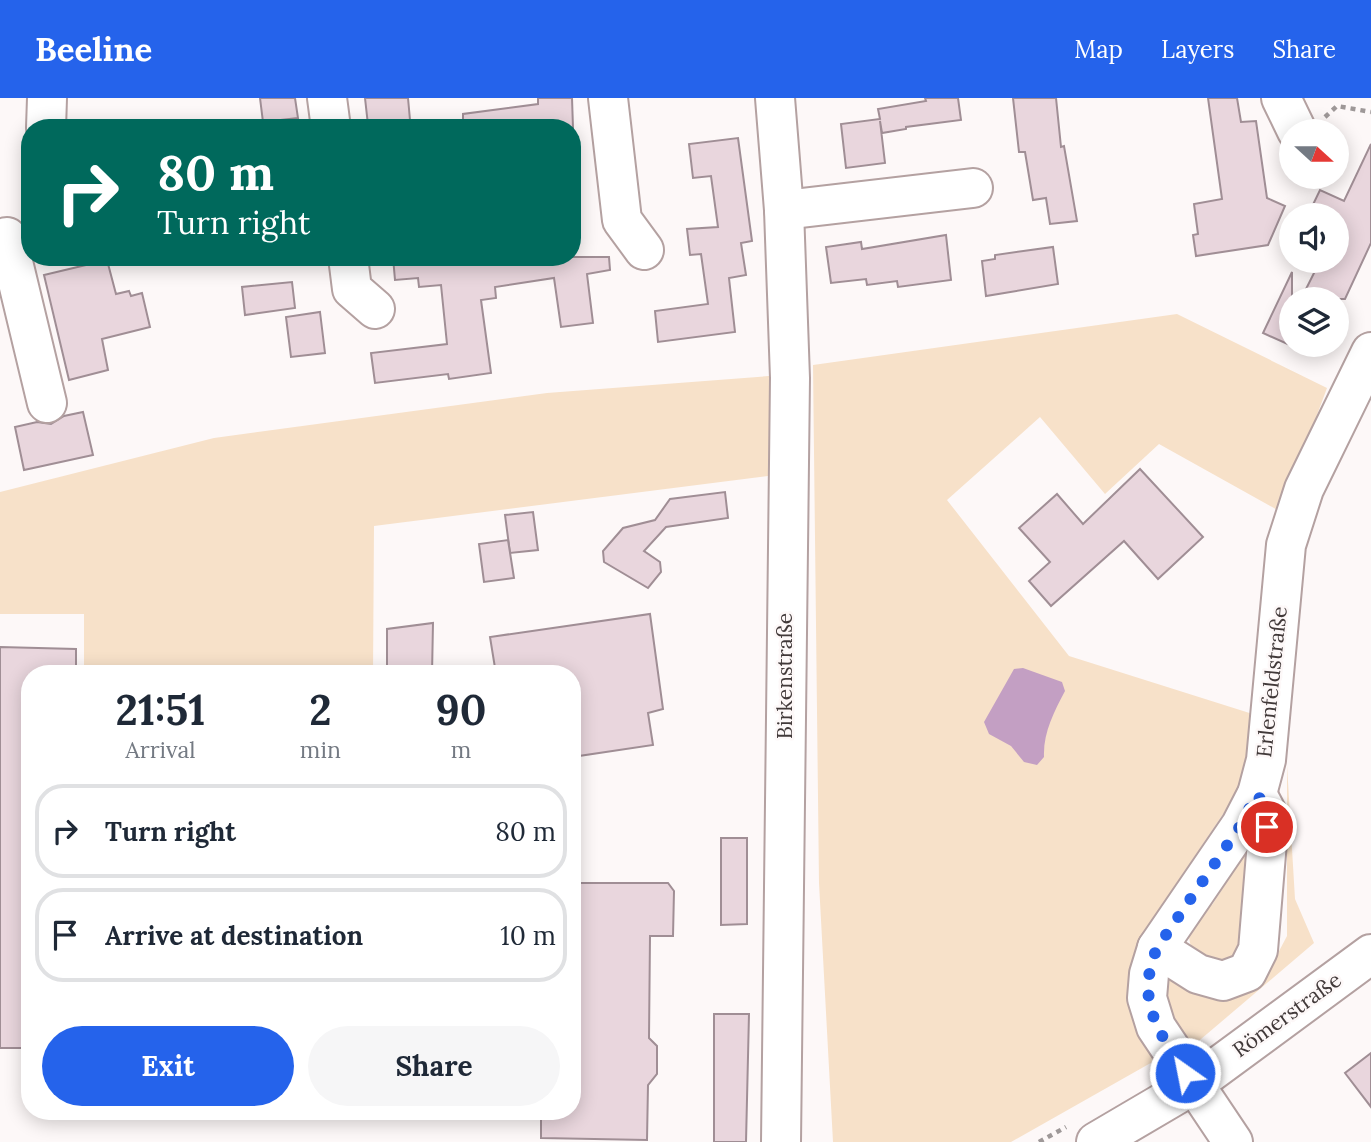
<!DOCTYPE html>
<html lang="en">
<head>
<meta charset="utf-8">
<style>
	body { margin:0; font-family:Lora,serif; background:#f6f6f7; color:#1f2937; height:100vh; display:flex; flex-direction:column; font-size:26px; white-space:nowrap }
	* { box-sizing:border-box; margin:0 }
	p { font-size:23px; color:#747a83 }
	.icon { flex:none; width:38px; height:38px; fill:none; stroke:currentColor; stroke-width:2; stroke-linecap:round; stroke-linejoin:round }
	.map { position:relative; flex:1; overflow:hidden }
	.sheet { position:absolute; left:21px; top:567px; width:560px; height:455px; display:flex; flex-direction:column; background:#fff; border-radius:28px; box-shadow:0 4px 18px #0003 }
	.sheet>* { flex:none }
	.hud { position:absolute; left:21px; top:21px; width:560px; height:147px; border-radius:28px; box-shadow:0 4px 18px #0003; background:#00695c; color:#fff; overflow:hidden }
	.needle { width:46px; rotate:111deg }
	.fabs { position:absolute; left:1279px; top:21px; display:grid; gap:14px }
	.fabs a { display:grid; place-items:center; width:70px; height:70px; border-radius:50%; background:#fff; box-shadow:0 4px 18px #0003; font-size:35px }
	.pin { position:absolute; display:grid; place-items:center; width:60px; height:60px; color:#fff; margin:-30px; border:4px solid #fff; border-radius:50%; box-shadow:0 2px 7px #0007 }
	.me { position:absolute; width:77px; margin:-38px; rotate:327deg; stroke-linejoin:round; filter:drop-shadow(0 0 5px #0008) }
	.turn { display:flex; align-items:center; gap:24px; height:147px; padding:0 21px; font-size:32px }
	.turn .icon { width:91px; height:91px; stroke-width:2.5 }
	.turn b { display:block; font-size:49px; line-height:60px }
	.eta { display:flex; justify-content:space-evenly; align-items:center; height:119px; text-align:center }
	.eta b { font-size:42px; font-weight:800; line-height:49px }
	.cta { display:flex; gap:14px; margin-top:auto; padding:14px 21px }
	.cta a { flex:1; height:80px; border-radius:42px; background:#2563eb; color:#fff; font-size:28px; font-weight:800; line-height:80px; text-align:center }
	.cta a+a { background:#f6f6f7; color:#1f2937 }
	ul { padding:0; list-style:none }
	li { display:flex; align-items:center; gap:21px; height:94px; margin:0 14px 10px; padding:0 7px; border:4px solid #e0e1e3; border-radius:28px }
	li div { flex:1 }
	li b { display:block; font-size:26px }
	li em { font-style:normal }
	header { display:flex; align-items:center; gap:42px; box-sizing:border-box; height:98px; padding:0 35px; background:#2563eb; color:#fff }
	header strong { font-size:33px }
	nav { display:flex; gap:38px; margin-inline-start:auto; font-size:24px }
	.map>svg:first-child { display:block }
</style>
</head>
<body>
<header>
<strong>Beeline</strong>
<nav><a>Map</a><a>Layers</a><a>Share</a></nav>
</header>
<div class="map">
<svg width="1371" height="1044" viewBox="0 0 1371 1044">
	<rect width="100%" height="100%" fill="#fdf8f8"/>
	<g fill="#f7e1c9">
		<path d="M 1177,216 L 1327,290 L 1281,414 L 1159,346 L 1105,396 L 1040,319 L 947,402 L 1069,558 L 1259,618 L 1250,676 L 1147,829 L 1135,877 L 1156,962 L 1011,1044 L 833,1044 L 819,785 L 813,267 Z"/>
		<path d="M 782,277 L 784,376 L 374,428 L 373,576 L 84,576 L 84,516 L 0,516 L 0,394 L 214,340 L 547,295 Z"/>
		<path d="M 1287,667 L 1295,801 L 1314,845 L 1194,947 L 1173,931 L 1162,882 L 1172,882 L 1218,900 L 1244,896 L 1267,876 L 1287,838 Z"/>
		<path d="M 1253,737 L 1246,836 L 1227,870 L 1197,862 C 1183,835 1189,827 1206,803 L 1212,807 L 1237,768 L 1233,765 Z"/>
	</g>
	<path fill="#c39fc3" d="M 1023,570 L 1062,584 L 1065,593 C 1054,614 1043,635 1044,659 L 1037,667 L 1024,664 L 1011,648 L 989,636 L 984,624 L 1014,571 Z"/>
	<g fill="#e9d6dd" stroke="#a08e95" stroke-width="2">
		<path d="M 260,0 L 295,0 L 298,20 L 263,24 Z"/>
		<path d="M 365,0 L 408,0 L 410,22 L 368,27 Z"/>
		<path d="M 538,0 L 572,0 L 573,30 L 463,30 L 463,16 L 538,6 Z"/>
		<path d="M 925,0 L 958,0 L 961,22 L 906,29 L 906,31 L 882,35 L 880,23 L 885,65 L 846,70 L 841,26 L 880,21 L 878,11 L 926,3 Z"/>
		<path d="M 1013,0 L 1056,0 L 1061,49 L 1064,48 L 1077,123 L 1050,126 L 1046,100 L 1033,102 L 1025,54 L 1019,54 Z"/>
		<path d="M 1208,0 L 1237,0 L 1241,24 L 1256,23 L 1267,100 L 1285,108 L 1268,147 L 1196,158 L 1193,137 L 1198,136 L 1194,106 L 1222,101 Z"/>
		<path d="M 738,40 L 752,143 L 741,145 L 746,177 L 729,180 L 735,234 L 658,244 L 655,213 L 708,206 L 701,156 L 690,157 L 687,131 L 718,129 L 711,78 L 693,80 L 689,46 Z"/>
		<path d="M 1371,46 L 1371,145 L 1345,201 L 1301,201 L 1320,163 L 1337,163 L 1337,117 L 1308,117 L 1320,92 L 1344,103 Z"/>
		<path d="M 946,137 L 951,182 L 898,189 L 897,183 L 867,187 L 866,181 L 831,185 L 826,149 L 861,144 L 862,151 Z"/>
		<path d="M 1053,149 L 1058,186 L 986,198 L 982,163 L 995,161 L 995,157 Z"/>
		<path d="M 393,159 L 469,159 L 469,165 L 510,159 L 609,159 L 610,172 L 587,176 L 593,225 L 561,229 L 554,180 L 495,189 L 496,200 L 481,202 L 491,275 L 449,281 L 448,276 L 375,285 L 371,255 L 447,246 L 441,187 L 419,189 L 418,180 L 395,182 Z"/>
		<path d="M 107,162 L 116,196 L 129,193 L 131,198 L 142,195 L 150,229 L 102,241 L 108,272 L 69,282 L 44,177 Z"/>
		<path d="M 1292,174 L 1292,248 L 1263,235 Z"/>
		<path d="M 292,184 L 295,210 L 245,217 L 242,189 Z"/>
		<path d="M 320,214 L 325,255 L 291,259 L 286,219 Z"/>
		<path d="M 83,314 L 93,357 L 24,372 L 15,329 L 37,324 L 51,326 L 64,318 Z"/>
		<path d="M 1140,371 L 1203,439 L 1158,481 L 1124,443 L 1051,508 L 1029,483 L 1050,464 L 1019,430 L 1057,396 L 1083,426 Z"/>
		<path d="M 725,394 L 728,420 L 666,429 L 644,453 L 660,464 L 661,474 L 648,490 L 604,464 L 603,453 L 623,430 L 655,422 L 670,401 Z"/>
		<path d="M 533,414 L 538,452 L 510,455 L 505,417 Z"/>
		<path d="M 508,442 L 514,480 L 484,484 L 479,446 Z"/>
		<path d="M 650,516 L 663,611 L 648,615 L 653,647 L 572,659 L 572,576 L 496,576 L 490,539 Z"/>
		<path d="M 433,525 L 432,576 L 387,576 L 387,531 Z"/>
		<path d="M 0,549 L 76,551 L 76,576 L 30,576 L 30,950 L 0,950 Z"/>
		<path d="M 721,740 L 747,740 L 747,826 L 721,827 Z"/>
		<path d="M 572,785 L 668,785 L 674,793 L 673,838 L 650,838 L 649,940 L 657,948 L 657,976 L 648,987 L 647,1042 L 541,1040 L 541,1013 L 572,1013 Z"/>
		<path d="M 714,916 L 749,916 L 746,1044 L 714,1044 Z"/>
		<path d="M 1371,955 L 1371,1009 L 1345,975 Z"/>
	</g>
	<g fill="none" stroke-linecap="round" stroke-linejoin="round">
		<g stroke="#b4a1a1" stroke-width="42">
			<g id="minor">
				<path d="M 327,0 L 331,30"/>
				<path d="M 608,0 L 622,122 L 644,152"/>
				<path d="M 775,0 L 784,112 L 790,280 L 781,1044"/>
				<path d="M 1281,0 L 1297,33"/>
				<path d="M 46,30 L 47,0"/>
				<path d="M 784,112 L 973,90"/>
				<path d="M 7,139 L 47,305"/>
				<path d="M 348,159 L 352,191 L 375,211"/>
				<path d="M 1157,850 L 1198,876 L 1223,883 L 1247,874 L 1258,852 L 1267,744 L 1267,715 L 1257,696"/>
				<path d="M 1233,1044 L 1156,929 L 1147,900 L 1149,876 L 1157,850 L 1241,727 L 1257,696 L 1266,662 L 1286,447 L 1304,391 L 1371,254"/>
			</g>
		</g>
		<g stroke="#b4a1a1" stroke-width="42">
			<path id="major" d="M 1096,1044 L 1193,987 L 1371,856"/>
		</g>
		<g stroke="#9e9898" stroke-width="4.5" stroke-dasharray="5 5" stroke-linecap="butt">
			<path d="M 1325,19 L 1337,8 L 1371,14"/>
			<path d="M 1039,1044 L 1066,1029"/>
		</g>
		<use href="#minor" stroke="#fff" stroke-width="38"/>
		<use href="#major" stroke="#fff" stroke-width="38"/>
	</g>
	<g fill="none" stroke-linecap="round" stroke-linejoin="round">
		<path stroke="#2563eb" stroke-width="12" stroke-dasharray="0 21.6" d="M 1185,975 C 1158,932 1135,903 1157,850 L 1241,727 L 1257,696 L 1268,715 L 1267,729"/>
	</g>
	<g text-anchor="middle" stroke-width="5" stroke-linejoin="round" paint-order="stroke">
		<g font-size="21" fill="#413939" stroke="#fdf8f8">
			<text transform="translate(785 578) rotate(-90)" y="7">Birkenstraße</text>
			<text transform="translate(1272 584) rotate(-84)" y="7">Erlenfeldstraße</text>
			<text transform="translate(1287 917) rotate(-36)" y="7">Römerstraße</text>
		</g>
	</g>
</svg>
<div class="fabs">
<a><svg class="needle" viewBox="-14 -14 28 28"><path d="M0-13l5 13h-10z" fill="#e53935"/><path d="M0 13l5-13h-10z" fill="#747a83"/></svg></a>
<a><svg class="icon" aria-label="sound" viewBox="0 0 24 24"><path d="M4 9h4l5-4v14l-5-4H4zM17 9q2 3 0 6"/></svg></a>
<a><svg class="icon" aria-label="layers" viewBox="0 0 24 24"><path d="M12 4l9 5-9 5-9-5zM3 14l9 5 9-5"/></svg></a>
</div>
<div class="pin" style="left:1267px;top:729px;background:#d93025"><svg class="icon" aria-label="arrive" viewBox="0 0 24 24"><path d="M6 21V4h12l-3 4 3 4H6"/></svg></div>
<svg class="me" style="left:1185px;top:975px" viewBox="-20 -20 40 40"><circle r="17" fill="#2563eb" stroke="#fff" stroke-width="3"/><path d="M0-11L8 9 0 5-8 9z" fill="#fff"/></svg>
<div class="hud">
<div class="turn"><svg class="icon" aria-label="right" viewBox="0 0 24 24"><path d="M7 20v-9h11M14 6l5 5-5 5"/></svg><div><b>80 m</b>Turn right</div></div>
</div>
<section class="sheet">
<div class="eta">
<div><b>21:51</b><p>Arrival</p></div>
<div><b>2</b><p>min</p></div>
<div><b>90</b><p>m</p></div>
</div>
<ul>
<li><svg class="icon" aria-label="right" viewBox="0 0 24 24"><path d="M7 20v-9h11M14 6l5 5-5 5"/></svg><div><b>Turn right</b></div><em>80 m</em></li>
<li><svg class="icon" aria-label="arrive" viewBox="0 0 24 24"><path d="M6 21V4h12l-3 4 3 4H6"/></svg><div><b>Arrive at destination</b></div><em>10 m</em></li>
</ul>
<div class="cta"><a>Exit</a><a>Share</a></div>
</section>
</div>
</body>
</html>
